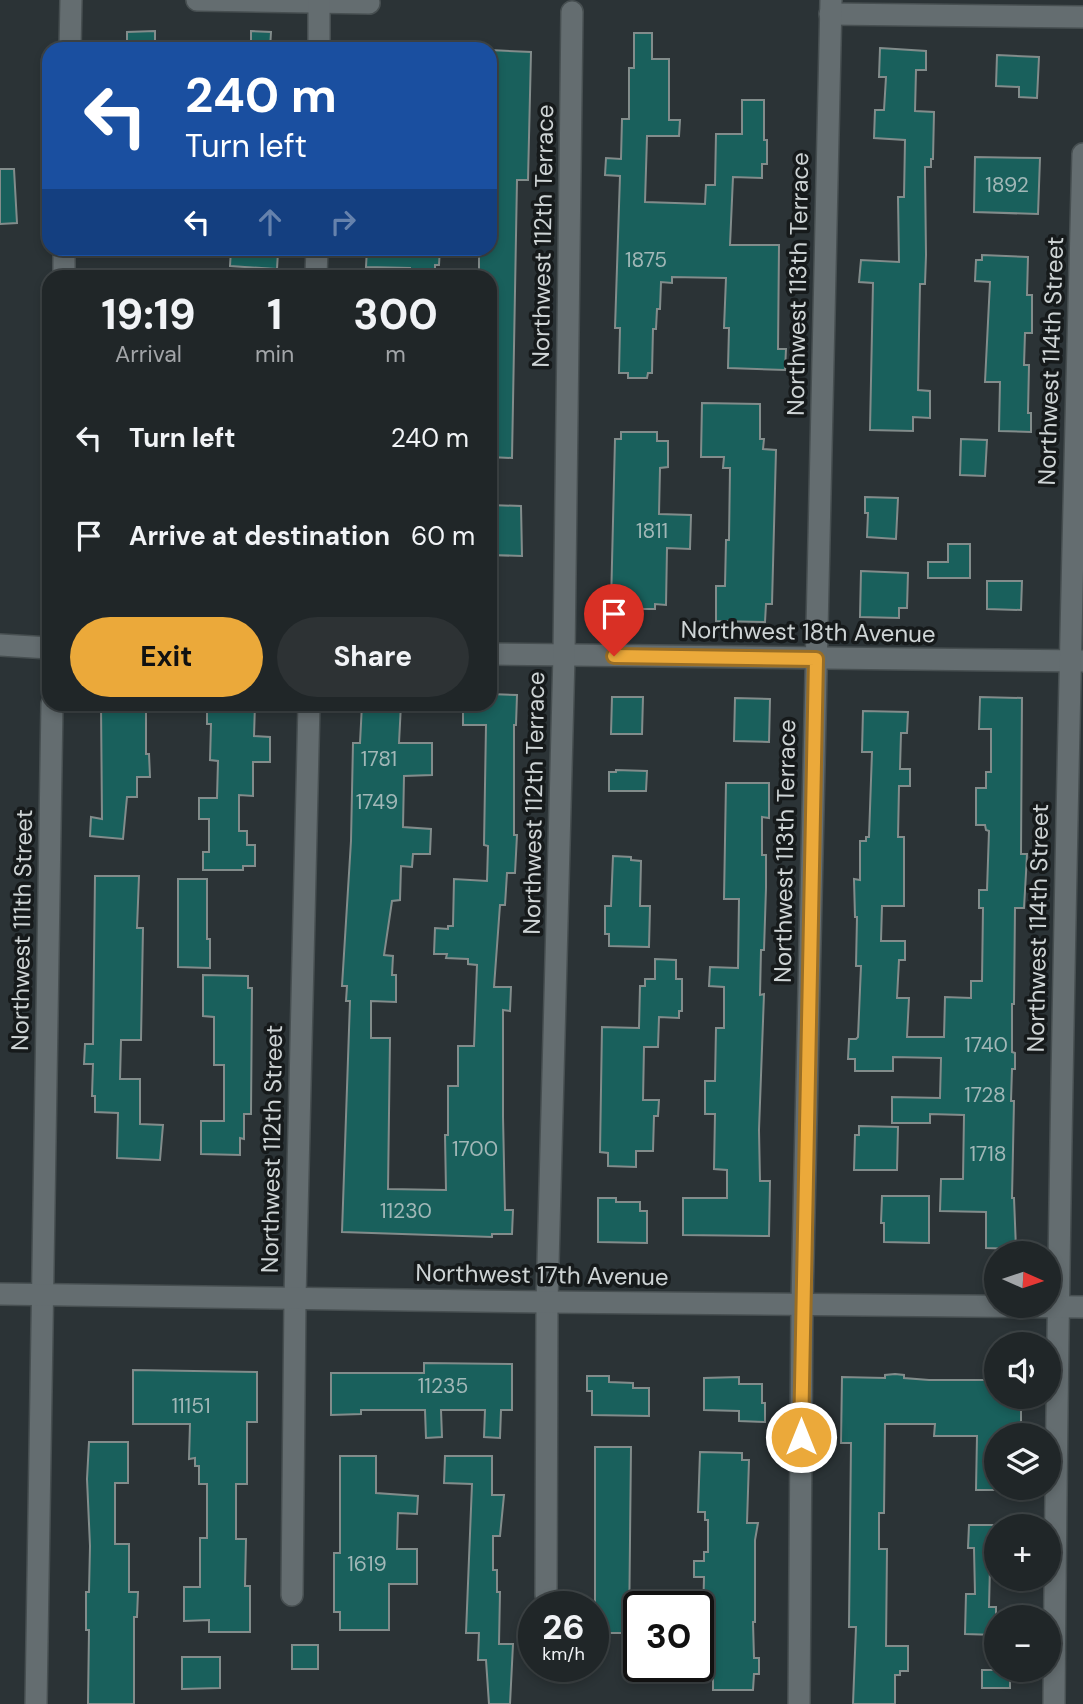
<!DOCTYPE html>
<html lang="en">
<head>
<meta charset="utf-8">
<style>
	body { margin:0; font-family:"DM Sans",sans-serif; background:#2d3234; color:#f1f3f6; height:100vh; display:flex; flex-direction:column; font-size:26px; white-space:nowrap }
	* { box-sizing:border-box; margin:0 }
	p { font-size:23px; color:#a2a5a8 }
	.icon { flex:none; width:38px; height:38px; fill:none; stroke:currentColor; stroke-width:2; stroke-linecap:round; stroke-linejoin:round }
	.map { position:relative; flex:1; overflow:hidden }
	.sheet { position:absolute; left:42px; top:270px; width:455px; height:441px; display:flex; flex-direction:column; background:#202628; border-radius:21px; box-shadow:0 4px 10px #0003,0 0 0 2px #3d4345 }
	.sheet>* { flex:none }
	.hud { position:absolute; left:42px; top:42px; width:455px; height:214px; border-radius:21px; box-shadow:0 4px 10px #0003,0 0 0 2px #3d4345; background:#1a4fa0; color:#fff; overflow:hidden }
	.needle { width:46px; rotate:93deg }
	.fabs { position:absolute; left:984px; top:1241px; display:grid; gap:14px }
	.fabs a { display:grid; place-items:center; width:77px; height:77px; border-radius:50%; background:#202628; box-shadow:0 4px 10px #0003,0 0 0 2px #3d4345; font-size:35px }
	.speed { position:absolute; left:518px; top:1591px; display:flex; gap:14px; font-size:35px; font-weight:700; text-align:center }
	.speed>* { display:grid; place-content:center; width:91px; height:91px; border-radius:50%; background:#202628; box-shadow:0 4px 10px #0003,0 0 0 2px #3d4345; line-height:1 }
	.speed small { font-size:18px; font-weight:400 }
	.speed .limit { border:4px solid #111; border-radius:10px; background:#fff; color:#111 }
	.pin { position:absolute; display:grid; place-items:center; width:60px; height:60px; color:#fff; margin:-72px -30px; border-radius:50% 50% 50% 0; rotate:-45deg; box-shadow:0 0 7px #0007 }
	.pin .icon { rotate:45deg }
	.me { position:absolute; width:77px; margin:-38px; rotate:0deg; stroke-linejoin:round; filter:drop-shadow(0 0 5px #0008) }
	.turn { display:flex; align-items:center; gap:24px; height:147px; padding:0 28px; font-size:32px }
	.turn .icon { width:91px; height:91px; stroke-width:2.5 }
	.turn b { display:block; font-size:49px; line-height:60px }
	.lanes { display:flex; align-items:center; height:66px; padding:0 28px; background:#0003; justify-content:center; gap:35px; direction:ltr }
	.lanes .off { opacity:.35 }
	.eta { display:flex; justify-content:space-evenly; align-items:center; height:119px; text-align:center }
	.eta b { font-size:42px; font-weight:700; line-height:49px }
	.button { display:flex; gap:14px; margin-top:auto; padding:14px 28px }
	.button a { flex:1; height:80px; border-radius:42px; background:#eba93a; color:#111; font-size:28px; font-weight:700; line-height:80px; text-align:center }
	.button a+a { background:#2d3234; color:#f1f3f6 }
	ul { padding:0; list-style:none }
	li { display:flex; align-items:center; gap:21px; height:98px; padding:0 28px }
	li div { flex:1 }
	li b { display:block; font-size:26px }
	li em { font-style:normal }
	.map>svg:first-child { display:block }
</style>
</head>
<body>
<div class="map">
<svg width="1083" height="1704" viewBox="0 0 1083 1704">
	<rect width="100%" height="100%" fill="#2b3336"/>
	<g fill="#19605c" stroke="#828c8b" stroke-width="2">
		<path d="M 155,31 L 155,49 L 127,49 L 127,32 Z"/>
		<path d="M 251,31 L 271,32 L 270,49 L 251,49 Z"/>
		<path d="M 634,33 L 652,33 L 652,59 L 669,59 L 669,120 L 680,120 L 679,136 L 647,136 L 645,202 L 705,204 L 706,185 L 715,185 L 716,134 L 742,134 L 742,100 L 764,100 L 764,140 L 767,140 L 767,164 L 762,164 L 762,178 L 733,177 L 730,245 L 779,245 L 778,349 L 786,349 L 785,370 L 728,368 L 729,328 L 724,328 L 726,278 L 672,277 L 672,283 L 661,282 L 660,309 L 657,309 L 656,329 L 653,329 L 652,373 L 648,373 L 647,378 L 628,378 L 628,373 L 619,373 L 620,328 L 615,328 L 620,176 L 605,175 L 606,158 L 621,159 L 622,119 L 629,119 L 629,68 L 634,68 Z"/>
		<path d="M 880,48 L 926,51 L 926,70 L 916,70 L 915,111 L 934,112 L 933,159 L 931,159 L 931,167 L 925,167 L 925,173 L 926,255 L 925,284 L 920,284 L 919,335 L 918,390 L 930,391 L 930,418 L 913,417 L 913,431 L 870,430 L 873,283 L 859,282 L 861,260 L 899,262 L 898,197 L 904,197 L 905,140 L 874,138 L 875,110 L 884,110 L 886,77 L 879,77 Z"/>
		<path d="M 490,50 L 531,52 L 528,180 L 517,180 L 512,458 L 490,457 L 490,276 L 479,276 L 479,248 L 490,248 Z"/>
		<path d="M 997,55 L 1039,57 L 1037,98 L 1019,97 L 1019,87 L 996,86 Z"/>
		<path d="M 975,157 L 1040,158 L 1038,214 L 974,212 Z"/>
		<path d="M 0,169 L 14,169 L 17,223 L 0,224 Z"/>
		<path d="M 246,248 L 272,248 L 272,252 L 278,252 L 277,269 L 230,266 L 231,249 Z"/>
		<path d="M 367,248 L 440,248 L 439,265 L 435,265 L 435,273 L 410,272 L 410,268 L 366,267 Z"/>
		<path d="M 982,255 L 1028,257 L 1027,295 L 1032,295 L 1032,333 L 1025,333 L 1024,365 L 1029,365 L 1028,413 L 1031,413 L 1031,432 L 999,431 L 1000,382 L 985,382 L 990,282 L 975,281 L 976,260 L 982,260 Z"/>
		<path d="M 702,403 L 760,404 L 760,439 L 764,439 L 763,449 L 776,450 L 772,604 L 766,604 L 765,622 L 716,621 L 716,586 L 725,586 L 726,540 L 729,540 L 730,468 L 723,468 L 724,457 L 701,457 Z"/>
		<path d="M 621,432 L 657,432 L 657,441 L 668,441 L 668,467 L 660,468 L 659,514 L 691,515 L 690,549 L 667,548 L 666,605 L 655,604 L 655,609 L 638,609 L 638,605 L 611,604 L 615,439 L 621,439 Z"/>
		<path d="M 961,439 L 987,440 L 985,476 L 960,475 Z"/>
		<path d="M 865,497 L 898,498 L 896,539 L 867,537 L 868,513 L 865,513 Z"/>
		<path d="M 490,505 L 521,506 L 522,556 L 490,555 Z"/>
		<path d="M 948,544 L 970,544 L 970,578 L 928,578 L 928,562 L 948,562 Z"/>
		<path d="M 861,571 L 908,573 L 907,608 L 899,608 L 899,618 L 860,617 Z"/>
		<path d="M 987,581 L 1022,581 L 1021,610 L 987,609 Z"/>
		<path d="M 490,694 L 517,695 L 516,725 L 514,725 L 514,835 L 517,835 L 515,873 L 507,873 L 505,905 L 500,905 L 494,987 L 511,987 L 510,1011 L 503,1010 L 503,1117 L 505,1210 L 513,1210 L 512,1234 L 492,1234 L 492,1237 L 342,1232 L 350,1001 L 346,1001 L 347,986 L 342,986 L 351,841 L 353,743 L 360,743 L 362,704 L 401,704 L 399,743 L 432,743 L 432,775 L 404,776 L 403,827 L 431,829 L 430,854 L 413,854 L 412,867 L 401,866 L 400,900 L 392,901 L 384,955 L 393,956 L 392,975 L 396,975 L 396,1002 L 371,1001 L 371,1038 L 390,1038 L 388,1189 L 446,1190 L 445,1135 L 448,1135 L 448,1086 L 458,1086 L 458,1046 L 474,1046 L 477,965 L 468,964 L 468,959 L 446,958 L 447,954 L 434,954 L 435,928 L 448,929 L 448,926 L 453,926 L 454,879 L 487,881 L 488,846 L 484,845 L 486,725 L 463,725 L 463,704 L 490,704 Z"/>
		<path d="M 612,697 L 643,697 L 642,734 L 611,734 Z"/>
		<path d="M 980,697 L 1022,698 L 1021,854 L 1027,854 L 1026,873 L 1024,908 L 1015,908 L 1014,1004 L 1012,1004 L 1012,1052 L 1015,1053 L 1015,1069 L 1012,1069 L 1011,1101 L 1014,1101 L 1012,1198 L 1014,1198 L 1016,1249 L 986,1248 L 986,1212 L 940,1211 L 941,1179 L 963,1179 L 964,1115 L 930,1114 L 930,1123 L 892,1123 L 892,1097 L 940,1098 L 941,1058 L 893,1057 L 893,1071 L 855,1071 L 855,1059 L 848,1059 L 849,1039 L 856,1039 L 858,1037 L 861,966 L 856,966 L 857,917 L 855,917 L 854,879 L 860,880 L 860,841 L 866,841 L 866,837 L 869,837 L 872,752 L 862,752 L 863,711 L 908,712 L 907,733 L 901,733 L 900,769 L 910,769 L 910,786 L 899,786 L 898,837 L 904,837 L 904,906 L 882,906 L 881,941 L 905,941 L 905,960 L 899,960 L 897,998 L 909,998 L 907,1037 L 944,1037 L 945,997 L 971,998 L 971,981 L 982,981 L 983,908 L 979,908 L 979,890 L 987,890 L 989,831 L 986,830 L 985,825 L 976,825 L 976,788 L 986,788 L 986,772 L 991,772 L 991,729 L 979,729 Z"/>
		<path d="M 735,698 L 770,699 L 769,742 L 734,741 Z"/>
		<path d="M 101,704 L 130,704 L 130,709 L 146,710 L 146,754 L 149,754 L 150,777 L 137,777 L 137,797 L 127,797 L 123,839 L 90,836 L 91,817 L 102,819 Z"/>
		<path d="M 221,704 L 255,704 L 254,736 L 270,737 L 270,762 L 253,762 L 253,796 L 239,795 L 239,831 L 247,831 L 247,845 L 255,845 L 255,866 L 243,866 L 243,870 L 203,870 L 203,852 L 209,852 L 209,819 L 199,819 L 199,798 L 217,798 L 218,761 L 210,760 L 211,724 L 207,724 L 207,708 L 221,708 Z"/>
		<path d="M 616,770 L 647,771 L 646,791 L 609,791 L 609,772 L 616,772 Z"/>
		<path d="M 726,783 L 769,783 L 769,818 L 762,817 L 762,855 L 766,855 L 766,888 L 764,950 L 761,950 L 760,995 L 764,994 L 759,1130 L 760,1181 L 770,1181 L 769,1236 L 683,1235 L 683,1198 L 727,1198 L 727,1170 L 714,1169 L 715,1114 L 705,1114 L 705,1081 L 715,1081 L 716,1028 L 724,1028 L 724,987 L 709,986 L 710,967 L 738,968 L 739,899 L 724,899 Z"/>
		<path d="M 613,856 L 631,857 L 631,860 L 641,861 L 640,906 L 650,906 L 649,947 L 609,946 L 609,934 L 605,934 L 605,906 L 611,906 Z"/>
		<path d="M 95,876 L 139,876 L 137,928 L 143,928 L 141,1040 L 121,1040 L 120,1079 L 140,1079 L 140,1124 L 163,1125 L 160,1160 L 117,1158 L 118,1113 L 95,1112 L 95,1096 L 92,1096 L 93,1064 L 84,1064 L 85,1044 L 93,1044 Z"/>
		<path d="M 178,879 L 207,879 L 207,939 L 210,939 L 210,968 L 178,967 Z"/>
		<path d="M 655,959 L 676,960 L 676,979 L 682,979 L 682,1011 L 679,1011 L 679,1018 L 659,1017 L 658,1047 L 644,1047 L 643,1100 L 659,1100 L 658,1116 L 654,1116 L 653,1151 L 636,1151 L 636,1167 L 608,1166 L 608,1153 L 600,1152 L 602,1027 L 639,1028 L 640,986 L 645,986 L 645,979 L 655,979 Z"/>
		<path d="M 203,975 L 248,976 L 248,988 L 252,988 L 251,1114 L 244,1114 L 244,1139 L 240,1138 L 240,1155 L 201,1154 L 201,1121 L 224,1121 L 224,1065 L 214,1065 L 214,1017 L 203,1016 Z"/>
		<path d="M 859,1126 L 898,1127 L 897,1170 L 854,1170 L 855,1135 L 859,1135 Z"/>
		<path d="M 882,1196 L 929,1196 L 929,1243 L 884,1242 L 884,1223 L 881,1223 Z"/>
		<path d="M 598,1198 L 616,1198 L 616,1202 L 640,1202 L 640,1211 L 647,1211 L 647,1243 L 598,1242 Z"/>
		<path d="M 424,1363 L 512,1364 L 512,1410 L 501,1410 L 500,1438 L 484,1437 L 485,1410 L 441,1410 L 442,1437 L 426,1438 L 425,1410 L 361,1410 L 361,1414 L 331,1415 L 331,1373 L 424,1373 Z"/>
		<path d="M 133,1370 L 257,1372 L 257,1422 L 247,1422 L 247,1484 L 236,1484 L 236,1539 L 246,1539 L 245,1586 L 250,1586 L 250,1632 L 209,1632 L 209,1620 L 184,1621 L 184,1587 L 200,1587 L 200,1538 L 207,1538 L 207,1484 L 199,1484 L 199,1466 L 195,1466 L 195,1458 L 189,1459 L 190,1424 L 133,1424 Z"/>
		<path d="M 895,1374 L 904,1375 L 904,1378 L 929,1380 L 996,1380 L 996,1396 L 1021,1396 L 1021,1435 L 996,1435 L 996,1490 L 976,1490 L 977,1436 L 934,1436 L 935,1424 L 885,1424 L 884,1513 L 879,1513 L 879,1549 L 887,1549 L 886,1646 L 908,1646 L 908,1671 L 900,1671 L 900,1675 L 895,1675 L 895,1704 L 853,1704 L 856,1627 L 849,1627 L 851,1443 L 841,1443 L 842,1377 L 885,1378 L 885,1375 Z"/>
		<path d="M 587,1376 L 609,1376 L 609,1382 L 633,1383 L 633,1388 L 649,1388 L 649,1416 L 592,1415 L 592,1391 L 587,1391 Z"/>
		<path d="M 739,1377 L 739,1384 L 762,1384 L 762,1403 L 765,1403 L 765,1422 L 739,1421 L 739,1411 L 704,1410 L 704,1378 Z"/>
		<path d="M 89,1442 L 128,1442 L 128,1483 L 115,1483 L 115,1544 L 129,1544 L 129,1592 L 138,1592 L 137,1617 L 134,1617 L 134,1704 L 88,1704 L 89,1630 L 86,1630 L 86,1592 L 89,1592 L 90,1546 L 87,1479 Z"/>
		<path d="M 595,1447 L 631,1447 L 629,1633 L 600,1633 L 600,1619 L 595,1619 Z"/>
		<path d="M 700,1452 L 742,1453 L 742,1460 L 749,1460 L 747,1523 L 758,1523 L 755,1540 L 755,1622 L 753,1622 L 754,1658 L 759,1658 L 759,1674 L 754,1674 L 753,1690 L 713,1690 L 713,1664 L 706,1664 L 706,1619 L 703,1619 L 704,1577 L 694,1577 L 694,1561 L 704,1561 L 704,1552 L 708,1552 L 708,1520 L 705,1520 L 705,1512 L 698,1512 Z"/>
		<path d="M 340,1456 L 376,1456 L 376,1493 L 418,1496 L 417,1514 L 398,1513 L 397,1549 L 417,1549 L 417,1584 L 389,1584 L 389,1630 L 340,1630 L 340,1612 L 334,1612 L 334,1553 L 340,1553 Z"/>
		<path d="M 445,1456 L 492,1456 L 492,1495 L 504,1495 L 500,1536 L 493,1536 L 493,1570 L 497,1570 L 497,1592 L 500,1592 L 499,1644 L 513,1644 L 510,1704 L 489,1704 L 486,1660 L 478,1660 L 479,1633 L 466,1633 L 472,1484 L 444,1483 Z"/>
		<path d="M 969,1525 L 996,1525 L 996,1566 L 990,1566 L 989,1607 L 996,1607 L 996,1635 L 965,1634 L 966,1594 L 975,1594 L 974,1548 L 968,1548 Z"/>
		<rect x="292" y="1645" width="26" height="24"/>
		<path d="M 182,1657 L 220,1657 L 220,1688 L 182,1689 Z"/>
		<rect x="982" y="1670" width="28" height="18"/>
	</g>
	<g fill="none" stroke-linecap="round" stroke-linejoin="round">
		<g stroke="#474f51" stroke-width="24">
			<g id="minor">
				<path d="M 197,0 L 369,3"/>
				<path d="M 830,14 L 1083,17"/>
				<path d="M 319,49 L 319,3"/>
				<path d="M 316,276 L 317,248"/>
				<path d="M 0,645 L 49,648"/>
				<path d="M 490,654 L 1083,661"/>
				<path d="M 292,1595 L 295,1298 L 309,704"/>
				<path d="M 546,1595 L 547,1302 L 564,655 L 572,12"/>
				<path d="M 799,1704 L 802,1304 L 831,0"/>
				<path d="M 1054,1704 C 1058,1187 1069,670 1083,154"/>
			</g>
		</g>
		<g stroke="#474f51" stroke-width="24">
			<g id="tertiary">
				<path d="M 70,49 L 71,0"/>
				<path d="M 64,276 L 64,248"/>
				<path d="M 36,1704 L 52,704"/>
			</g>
		</g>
		<g stroke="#474f51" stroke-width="24">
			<path id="secondary" d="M 0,1294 L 547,1302 L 1083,1307"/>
		</g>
		<use href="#minor" stroke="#646d70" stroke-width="21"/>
		<use href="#tertiary" stroke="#646d70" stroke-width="21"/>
		<use href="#secondary" stroke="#646d70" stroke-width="21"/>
	</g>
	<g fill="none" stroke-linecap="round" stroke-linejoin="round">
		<g stroke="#996e26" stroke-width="18">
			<path id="route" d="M 614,656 L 816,659 L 801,1437"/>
		</g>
		<use href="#route" stroke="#eba93a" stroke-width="12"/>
	</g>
	<g text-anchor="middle" stroke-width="7" stroke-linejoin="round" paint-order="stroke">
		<g font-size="21" fill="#a1b7b7">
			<text x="1007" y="192">1892</text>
			<text x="646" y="267">1875</text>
			<text x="652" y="538">1811</text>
			<text x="379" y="766">1781</text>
			<text x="377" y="809">1749</text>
			<text x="986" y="1052">1740</text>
			<text x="985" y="1102">1728</text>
			<text x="475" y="1156">1700</text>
			<text x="988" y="1161">1718</text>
			<text x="406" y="1218">11230</text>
			<text x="443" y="1393">11235</text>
			<text x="191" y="1413">11151</text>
			<text x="367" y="1571">1619</text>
		</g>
		<g font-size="24" fill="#ced4d5" stroke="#161a1b">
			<text transform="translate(543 236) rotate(-89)" y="8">Northwest 112th Terrace</text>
			<text transform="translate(798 284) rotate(-89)" y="8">Northwest 113th Terrace</text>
			<text transform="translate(1051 361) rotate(-88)" y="8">Northwest 114th Street</text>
			<text transform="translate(808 632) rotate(1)" y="8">Northwest 18th Avenue</text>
			<text transform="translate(534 803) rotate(-89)" y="8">Northwest 112th Terrace</text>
			<text transform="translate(785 851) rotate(-89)" y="8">Northwest 113th Terrace</text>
			<text transform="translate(1038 928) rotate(-89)" y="8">Northwest 114th Street</text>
			<text transform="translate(22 930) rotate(-89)" y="8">Northwest 111th Street</text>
			<text transform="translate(272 1149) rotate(-89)" y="8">Northwest 112th Street</text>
			<text transform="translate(542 1275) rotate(1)" y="8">Northwest 17th Avenue</text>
		</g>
	</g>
</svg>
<div class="fabs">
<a><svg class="needle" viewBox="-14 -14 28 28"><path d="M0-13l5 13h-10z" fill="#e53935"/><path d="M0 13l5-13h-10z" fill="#a2a5a8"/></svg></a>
<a><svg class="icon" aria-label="sound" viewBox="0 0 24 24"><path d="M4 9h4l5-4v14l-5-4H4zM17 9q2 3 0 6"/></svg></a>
<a><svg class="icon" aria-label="layers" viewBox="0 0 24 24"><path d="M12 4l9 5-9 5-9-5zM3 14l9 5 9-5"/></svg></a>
<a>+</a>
<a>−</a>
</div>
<div class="speed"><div>26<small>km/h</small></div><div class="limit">30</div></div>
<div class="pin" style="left:614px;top:656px;background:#d93025"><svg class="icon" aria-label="arrive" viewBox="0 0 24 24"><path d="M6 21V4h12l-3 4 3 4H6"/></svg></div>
<svg class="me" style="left:801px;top:1437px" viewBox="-20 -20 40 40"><circle r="17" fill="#eba93a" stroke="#fff" stroke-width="3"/><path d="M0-11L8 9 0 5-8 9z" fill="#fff"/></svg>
<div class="hud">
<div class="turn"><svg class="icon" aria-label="left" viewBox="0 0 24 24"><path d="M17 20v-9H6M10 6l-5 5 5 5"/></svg><div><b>240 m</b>Turn left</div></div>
<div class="lanes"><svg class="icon" aria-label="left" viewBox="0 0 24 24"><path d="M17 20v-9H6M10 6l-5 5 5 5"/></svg><svg class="icon off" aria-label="ahead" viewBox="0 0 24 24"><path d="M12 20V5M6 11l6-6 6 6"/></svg><svg class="icon off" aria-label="right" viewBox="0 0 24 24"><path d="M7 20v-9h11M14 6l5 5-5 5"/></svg></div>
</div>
<section class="sheet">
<div class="eta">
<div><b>19:19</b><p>Arrival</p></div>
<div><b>1</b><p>min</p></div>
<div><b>300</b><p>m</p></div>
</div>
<ul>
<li><svg class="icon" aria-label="left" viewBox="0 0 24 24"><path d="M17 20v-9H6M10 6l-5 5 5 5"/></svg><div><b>Turn left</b></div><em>240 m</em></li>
<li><svg class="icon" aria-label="arrive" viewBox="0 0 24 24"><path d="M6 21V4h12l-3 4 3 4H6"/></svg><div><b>Arrive at destination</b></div><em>60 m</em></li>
</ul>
<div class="button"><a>Exit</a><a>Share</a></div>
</section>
</div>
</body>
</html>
